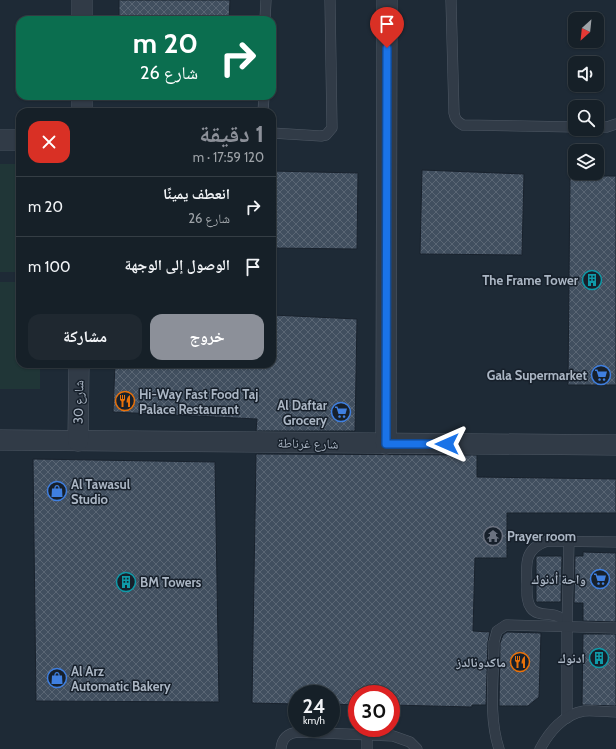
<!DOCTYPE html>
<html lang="ar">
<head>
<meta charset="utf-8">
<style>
	body { margin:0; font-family:Cabin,"Noto Naskh Arabic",sans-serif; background:#1f2830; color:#f1f3f6; direction:rtl; height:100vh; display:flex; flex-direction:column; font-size:15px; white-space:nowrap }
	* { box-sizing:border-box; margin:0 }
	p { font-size:13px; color:#9ea3a8 }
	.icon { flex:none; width:22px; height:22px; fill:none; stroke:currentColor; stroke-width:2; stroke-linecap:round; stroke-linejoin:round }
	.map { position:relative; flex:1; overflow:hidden; direction:ltr }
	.details { position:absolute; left:16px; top:108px; width:260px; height:260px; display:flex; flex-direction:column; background:#162028; border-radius:12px; box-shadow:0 1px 3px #0004,0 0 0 1px #353e45; direction:rtl }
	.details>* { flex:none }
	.top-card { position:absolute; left:16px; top:16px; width:260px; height:84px; border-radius:12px; box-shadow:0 1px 3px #0004,0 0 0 1px #353e45; direction:rtl; background:#0b6e4f; color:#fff; overflow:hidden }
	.needle { width:26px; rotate:207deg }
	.controls { position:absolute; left:568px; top:12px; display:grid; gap:8px }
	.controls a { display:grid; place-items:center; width:36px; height:36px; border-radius:8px; background:#162028; box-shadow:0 1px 3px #0004,0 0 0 1px #353e45; font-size:20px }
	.speed { position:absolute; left:288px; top:685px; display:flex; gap:8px; font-size:20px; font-weight:700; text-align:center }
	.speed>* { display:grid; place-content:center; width:52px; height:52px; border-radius:50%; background:#162028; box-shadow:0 1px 3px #0004,0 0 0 1px #353e45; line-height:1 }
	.speed small { font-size:10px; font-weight:400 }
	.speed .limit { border:6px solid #d22; background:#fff; color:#111 }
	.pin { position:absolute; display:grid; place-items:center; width:34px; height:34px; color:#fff; margin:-41px -17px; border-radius:50% 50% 50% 0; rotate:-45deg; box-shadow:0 0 4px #0007 }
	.pin .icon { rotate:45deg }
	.me { position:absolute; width:44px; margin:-22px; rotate:270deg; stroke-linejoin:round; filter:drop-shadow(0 0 3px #0008) }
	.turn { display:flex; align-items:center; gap:14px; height:84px; padding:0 12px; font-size:18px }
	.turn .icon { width:52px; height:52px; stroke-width:2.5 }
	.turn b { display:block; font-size:28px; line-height:34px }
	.round { display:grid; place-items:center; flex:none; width:42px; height:42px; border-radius:12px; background:#1f2830 }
	.headline { display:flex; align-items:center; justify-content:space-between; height:68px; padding:0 12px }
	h1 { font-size:24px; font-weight:700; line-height:30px; color:#8c9099 }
	.button { display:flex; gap:8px; margin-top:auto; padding:8px 12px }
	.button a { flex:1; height:46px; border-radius:12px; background:#8c9099; color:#fff; font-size:16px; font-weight:700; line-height:46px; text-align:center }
	.button a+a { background:#1f2830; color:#f1f3f6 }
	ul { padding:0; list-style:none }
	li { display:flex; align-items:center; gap:12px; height:60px; padding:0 12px; border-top:1px solid #353e45 }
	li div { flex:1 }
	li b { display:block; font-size:15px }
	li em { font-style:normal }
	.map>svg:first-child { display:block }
</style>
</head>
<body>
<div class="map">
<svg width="616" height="749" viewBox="0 0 616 749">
	<defs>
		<pattern id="building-cross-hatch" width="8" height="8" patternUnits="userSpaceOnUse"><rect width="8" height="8" fill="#414f5f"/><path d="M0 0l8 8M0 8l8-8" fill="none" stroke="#5a6674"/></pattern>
	</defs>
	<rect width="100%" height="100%" fill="#1e2a36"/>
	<g fill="#203637">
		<rect x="0" y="164" width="20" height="108"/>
		<path d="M 0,282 L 20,282 L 20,364 L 40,364 L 40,389 L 0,389 Z"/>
	</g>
	<g fill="url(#building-cross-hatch)" stroke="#19222d">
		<path d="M 119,0 L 230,0 L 229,20 L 119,20 Z"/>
		<path d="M 422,170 L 524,174 L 522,255 L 420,254 Z"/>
		<path d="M 272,171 L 358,173 L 357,249 L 272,248 Z"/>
		<path d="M 570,176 L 616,176 L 616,385 L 568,385 Z"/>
		<path d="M 272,315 L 357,319 L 355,431 L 256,431 L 257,419 L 113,412 L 115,364 L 272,364 Z"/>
		<path d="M 256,454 L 477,455 L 477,477 L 616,479 L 616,513 L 507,513 L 507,558 L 475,558 L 473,631 L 490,632 L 488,642 L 486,705 L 472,705 L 472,707 L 391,705 L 391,694 L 357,694 L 357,705 L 331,704 L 331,694 L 297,694 L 297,704 L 252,703 Z"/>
		<path d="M 33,459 L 215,462 L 219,702 L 36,701 Z"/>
		<path d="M 583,552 L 616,553 L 616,622 L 583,621 L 583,603 L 574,603 L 575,556 L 583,556 Z"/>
		<path d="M 536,556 L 562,556 L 561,602 L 536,602 Z"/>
		<path d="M 507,632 L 541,633 L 539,697 L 528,706 L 499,706 L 500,643 L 503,635 Z"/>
		<path d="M 583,634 L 616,634 L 616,706 L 582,705 Z"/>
	</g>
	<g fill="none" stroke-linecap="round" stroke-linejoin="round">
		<g stroke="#4f5965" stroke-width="11">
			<g id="service">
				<path d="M 451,0 L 454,113 C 455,119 457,122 463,125 L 575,127"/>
				<path d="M 265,20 L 266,0"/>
				<path d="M 263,112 L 264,96"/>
				<path d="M 597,127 L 607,127 L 616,124"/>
				<path d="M 272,133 L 321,136 L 326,135 L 332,128 L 330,0"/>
				<path d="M 567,627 C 566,624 564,621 562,619 C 554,611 538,618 531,608 C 526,601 527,593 527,584 C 526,564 524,549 547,541 L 616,542"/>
				<path d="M 567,718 L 567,627 L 569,541"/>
				<path d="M 281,749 C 282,737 288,733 299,732 L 393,736 L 410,742 L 417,749"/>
				<path d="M 367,749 L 367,736"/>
				<path d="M 499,749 C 488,715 494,677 494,642 L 497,631 L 506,625 L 616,628"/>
				<path d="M 540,749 C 549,732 564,714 584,711 C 594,710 606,712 616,712"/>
			</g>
		</g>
		<g stroke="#4f5965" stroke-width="21">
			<g id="minor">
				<path d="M 82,20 L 82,0"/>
				<path d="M 82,112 L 82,96"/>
				<path d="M 0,140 L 20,140"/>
				<path d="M 0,440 L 616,445"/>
				<path d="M 78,441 L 79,364"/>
				<path d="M 386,444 L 387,0"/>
			</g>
		</g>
		<use href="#service" stroke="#313b47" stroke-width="10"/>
		<use href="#minor" stroke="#313b47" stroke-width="20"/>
	</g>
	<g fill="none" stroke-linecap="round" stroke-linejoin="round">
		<g stroke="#114b97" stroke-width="10">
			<path id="route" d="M 387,48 L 386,444 L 447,444"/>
		</g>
		<use href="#route" stroke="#1a73e8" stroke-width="7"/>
	</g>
	<defs>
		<g id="building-ring" transform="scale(1)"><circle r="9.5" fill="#17202b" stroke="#0f9aa8" stroke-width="1.5"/><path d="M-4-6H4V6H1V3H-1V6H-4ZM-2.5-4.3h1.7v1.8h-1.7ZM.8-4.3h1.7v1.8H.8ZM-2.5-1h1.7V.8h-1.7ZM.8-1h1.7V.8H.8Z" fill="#0f9aa8"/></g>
		<g id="supermarket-ring" transform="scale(1)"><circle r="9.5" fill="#17202b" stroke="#3f7fe0" stroke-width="1.5"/><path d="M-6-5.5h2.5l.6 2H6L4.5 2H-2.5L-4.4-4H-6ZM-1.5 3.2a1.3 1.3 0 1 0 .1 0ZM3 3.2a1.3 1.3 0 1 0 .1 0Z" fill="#3f7fe0"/></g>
		<g id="restaurant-ring" transform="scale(1)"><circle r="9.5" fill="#17202b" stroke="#e8710a" stroke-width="1.5"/><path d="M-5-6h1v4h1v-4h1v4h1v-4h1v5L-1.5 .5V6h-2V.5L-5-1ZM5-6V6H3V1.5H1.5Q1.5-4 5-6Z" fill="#e8710a"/></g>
		<g id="shop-ring" transform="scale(1)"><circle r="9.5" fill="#17202b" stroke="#3f7fe0" stroke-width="1.5"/><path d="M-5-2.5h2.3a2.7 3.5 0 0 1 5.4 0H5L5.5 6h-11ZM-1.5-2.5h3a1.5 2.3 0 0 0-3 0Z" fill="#3f7fe0"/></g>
		<g id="temple-ring" transform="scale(1)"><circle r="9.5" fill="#17202b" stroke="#6b7280" stroke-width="1.5"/><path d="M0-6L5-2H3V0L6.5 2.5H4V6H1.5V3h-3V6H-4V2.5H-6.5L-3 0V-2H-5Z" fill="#6b7280"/></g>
	</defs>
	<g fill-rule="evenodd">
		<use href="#building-ring" x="592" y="280"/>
		<use href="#supermarket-ring" x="601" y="375"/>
		<use href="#restaurant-ring" x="125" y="401"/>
		<use href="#supermarket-ring" x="341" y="412"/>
		<use href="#shop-ring" x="57" y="491"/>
		<use href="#temple-ring" x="493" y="536"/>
		<use href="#supermarket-ring" x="600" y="579"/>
		<use href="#building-ring" x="126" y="582"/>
		<use href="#building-ring" x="599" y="658"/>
		<use href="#restaurant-ring" x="520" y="662"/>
		<use href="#shop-ring" x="57" y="678"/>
	</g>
	<g text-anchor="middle" stroke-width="3" stroke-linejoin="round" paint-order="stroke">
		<g font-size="13" font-weight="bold" fill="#abb6c4" stroke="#17202b" text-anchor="end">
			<text x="578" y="285">The Frame Tower</text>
			<text x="587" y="380">Gala Supermarket</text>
			<text x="139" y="399" text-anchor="start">Hi-Way Fast Food Taj<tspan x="139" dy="15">Palace Restaurant</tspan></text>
			<text x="327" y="410">Al Daftar<tspan x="327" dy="15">Grocery</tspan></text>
			<text x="71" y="489" text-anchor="start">Al Tawasul<tspan x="71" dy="15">Studio</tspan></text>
			<text x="507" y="541" text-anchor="start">Prayer room</text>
			<text x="586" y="584">واحة أدنوك</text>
			<text x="140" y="587" text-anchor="start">BM Towers</text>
			<text x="585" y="663">ادنوك</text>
			<text x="506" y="667">ماكدونالدز</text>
			<text x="71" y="676" text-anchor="start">Al Arz<tspan x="71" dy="15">Automatic Bakery</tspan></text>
		</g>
		<g font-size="13" fill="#abb6c4" stroke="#17202b">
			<text transform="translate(78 402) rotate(-89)" y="5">شارع 30</text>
			<text transform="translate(308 443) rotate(1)" y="5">شارع غرناطة</text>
		</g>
	</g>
</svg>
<div class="controls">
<a><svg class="needle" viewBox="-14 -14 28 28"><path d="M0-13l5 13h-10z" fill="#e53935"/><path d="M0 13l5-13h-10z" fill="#9ea3a8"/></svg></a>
<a><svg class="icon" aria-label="sound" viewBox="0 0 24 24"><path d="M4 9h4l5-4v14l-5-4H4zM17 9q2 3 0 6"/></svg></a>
<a><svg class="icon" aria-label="search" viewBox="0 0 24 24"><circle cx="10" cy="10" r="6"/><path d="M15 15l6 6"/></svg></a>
<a><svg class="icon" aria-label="layers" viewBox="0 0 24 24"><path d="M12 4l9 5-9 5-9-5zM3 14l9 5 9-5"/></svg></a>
</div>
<div class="speed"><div>24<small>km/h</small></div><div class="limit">30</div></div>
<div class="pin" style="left:387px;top:48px;background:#d93025"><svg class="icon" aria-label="arrive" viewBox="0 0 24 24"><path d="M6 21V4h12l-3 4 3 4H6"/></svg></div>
<svg class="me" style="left:447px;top:444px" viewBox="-20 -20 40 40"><path d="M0-17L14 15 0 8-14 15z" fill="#1a73e8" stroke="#fff" stroke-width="4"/></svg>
<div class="top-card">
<div class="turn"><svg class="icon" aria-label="right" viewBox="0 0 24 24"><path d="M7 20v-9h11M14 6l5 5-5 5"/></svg><div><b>20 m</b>شارع 26</div></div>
</div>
<section class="details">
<div class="headline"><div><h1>1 دقيقة</h1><p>120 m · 17:59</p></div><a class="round" style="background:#d93025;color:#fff"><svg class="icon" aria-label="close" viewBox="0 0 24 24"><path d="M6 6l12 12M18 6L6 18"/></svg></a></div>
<ul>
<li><svg class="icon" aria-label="right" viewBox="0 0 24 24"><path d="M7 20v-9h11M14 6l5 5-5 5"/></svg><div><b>انعطف يمينًا</b><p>شارع 26</p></div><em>20 m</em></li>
<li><svg class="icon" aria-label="arrive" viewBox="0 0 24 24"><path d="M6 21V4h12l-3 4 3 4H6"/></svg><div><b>الوصول إلى الوجهة</b></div><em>100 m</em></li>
</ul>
<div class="button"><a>خروج</a><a>مشاركة</a></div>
</section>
</div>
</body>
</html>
